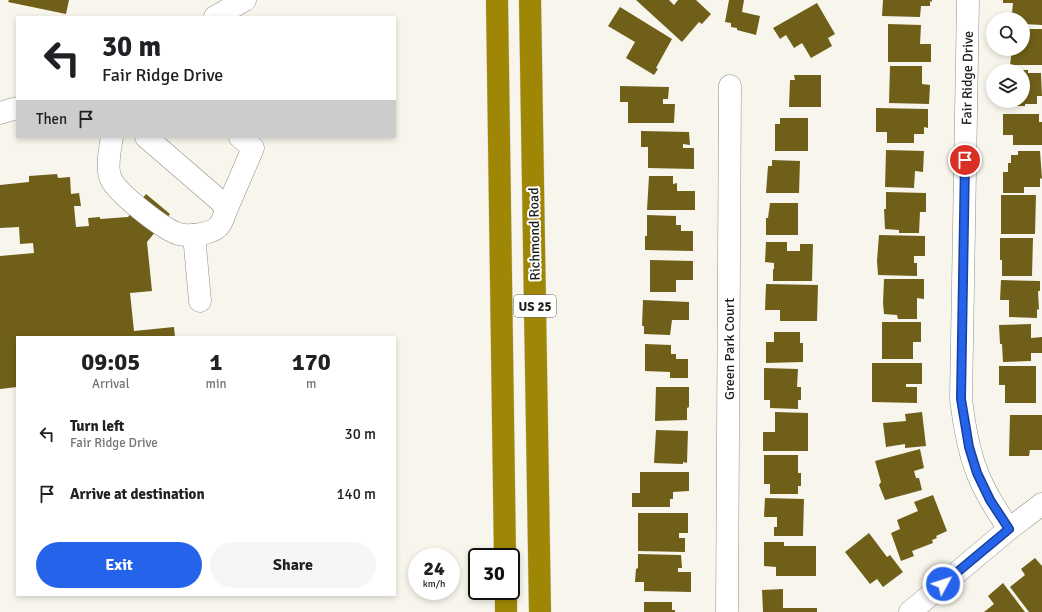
<!DOCTYPE html>
<html lang="en">
<head>
<meta charset="utf-8">
<style>
	body { margin:0; font-family:Signika,sans-serif; background:#f6f6f6; color:#202124; height:100vh; display:flex; flex-direction:column; font-size:15px; white-space:nowrap }
	* { box-sizing:border-box; margin:0 }
	p { font-size:13px; color:#757577 }
	.icon { flex:none; width:22px; height:22px; fill:none; stroke:currentColor; stroke-width:2; stroke-linecap:round; stroke-linejoin:round }
	.map { position:relative; flex:1; overflow:hidden }
	.panel { position:absolute; left:16px; top:336px; width:380px; height:260px; display:flex; flex-direction:column; background:#fff; border-radius:0px; box-shadow:0 2px 6px #0003 }
	.panel>* { flex:none }
	.banner { position:absolute; left:16px; top:16px; width:380px; height:122px; border-radius:0px; box-shadow:0 2px 6px #0003; background:#fff; color:#202124; overflow:hidden }
	.buttons { position:absolute; left:986px; top:12px; display:grid; gap:8px }
	.buttons a { display:grid; place-items:center; width:44px; height:44px; border-radius:50%; background:#fff; box-shadow:0 2px 6px #0003; font-size:20px }
	.speed { position:absolute; left:408px; top:548px; display:flex; gap:8px; font-size:20px; font-weight:700; text-align:center }
	.speed>* { display:grid; place-content:center; width:52px; height:52px; border-radius:50%; background:#fff; box-shadow:0 2px 6px #0003; line-height:1 }
	.speed small { font-size:10px; font-weight:400 }
	.speed .limit { border:2px solid #111; border-radius:6px; background:#fff; color:#111 }
	.pin { position:absolute; display:grid; place-items:center; width:34px; height:34px; color:#fff; margin:-17px; border:2px solid #fff; border-radius:50%; box-shadow:0 1px 4px #0007 }
	.me { position:absolute; width:44px; margin:-22px; rotate:50deg; stroke-linejoin:round; filter:drop-shadow(0 0 3px #0008) }
	.turn { display:flex; align-items:center; gap:14px; height:84px; padding:0 20px; font-size:18px }
	.turn .icon { width:52px; height:52px; stroke-width:2.5 }
	.turn b { display:block; font-size:28px; line-height:34px }
	.then { display:flex; align-items:center; height:38px; padding:0 20px; background:#0003; gap:8px; font-size:15px }
	.eta { display:flex; justify-content:space-evenly; align-items:center; height:68px; text-align:center }
	.eta b { font-size:24px; font-weight:800; line-height:28px }
	.cta { display:flex; gap:8px; margin-top:auto; padding:8px 20px }
	.cta a { flex:1; height:46px; border-radius:24px; background:#2563eb; color:#fff; font-size:16px; font-weight:800; line-height:46px; text-align:center }
	.cta a+a { background:#f6f6f6; color:#202124 }
	ul { padding:0; list-style:none }
	li { display:flex; align-items:center; gap:12px; height:60px; padding:0 20px }
	li div { flex:1 }
	li b { display:block; font-size:15px }
	li em { font-style:normal }
	.map>svg:first-child { display:block }
</style>
</head>
<body>
<div class="map">
<svg width="1042" height="612" viewBox="0 0 1042 612">
	<rect width="100%" height="100%" fill="#f8f6ec"/>
	<g fill="#6f5f19">
		<path d="M 9,0 L 69,0 L 66,14 L 8,2 Z"/>
		<path d="M 636,0 L 669,0 L 674,5 L 678,0 L 696,0 L 711,14 L 702,24 L 699,22 L 682,42 Z"/>
		<path d="M 729,0 L 744,0 L 742,12 L 760,16 L 756,35 L 737,30 L 737,28 L 731,27 L 731,23 L 725,22 Z"/>
		<path d="M 883,0 L 932,0 L 932,2 L 930,1 L 930,6 L 921,6 L 920,17 L 882,16 Z"/>
		<path d="M 1003,0 L 1042,0 L 1042,25 L 1023,24 L 1023,19 L 1010,19 L 1010,12 L 1012,13 L 1013,3 L 1003,3 Z"/>
		<path d="M 817,3 L 835,34 L 828,38 L 832,46 L 811,58 L 802,43 L 794,48 L 786,35 L 780,39 L 773,28 Z"/>
		<path d="M 620,7 L 672,39 L 656,68 L 658,69 L 654,75 L 626,58 L 635,42 L 608,26 Z"/>
		<path d="M 888,24 L 921,25 L 920,44 L 931,44 L 931,62 L 888,62 Z"/>
		<path d="M 1023,27 L 1025,29 L 1042,29 L 1042,65 L 1010,65 L 1012,49 L 1023,49 Z"/>
		<path d="M 890,66 L 922,66 L 922,84 L 930,85 L 929,104 L 889,103 Z"/>
		<path d="M 1023,70 L 1028,70 L 1028,73 L 1041,73 L 1042,96 L 1037,96 L 1037,104 L 1025,104 L 1025,106 L 1005,106 L 1005,101 L 1023,101 Z"/>
		<path d="M 794,75 L 821,75 L 821,107 L 789,107 L 790,80 L 795,80 Z"/>
		<path d="M 620,86 L 669,87 L 668,99 L 663,99 L 663,104 L 675,104 L 674,123 L 628,123 L 628,102 L 620,102 Z"/>
		<path d="M 876,108 L 928,109 L 928,128 L 924,127 L 924,134 L 914,134 L 914,143 L 887,143 L 887,132 L 876,132 Z"/>
		<path d="M 1003,114 L 1039,114 L 1039,122 L 1042,122 L 1042,145 L 1013,145 L 1013,135 L 1003,135 Z"/>
		<path d="M 780,118 L 808,118 L 808,151 L 775,151 L 775,124 L 780,124 Z"/>
		<path d="M 641,131 L 689,132 L 690,145 L 683,144 L 683,148 L 694,148 L 694,169 L 648,168 L 648,147 L 641,147 Z"/>
		<path d="M 886,150 L 924,151 L 923,172 L 915,171 L 914,188 L 885,187 Z"/>
		<path d="M 1018,151 L 1040,151 L 1042,179 L 1040,178 L 1040,187 L 1024,187 L 1024,193 L 1003,193 L 1003,172 L 1008,172 L 1008,163 L 1011,163 L 1011,155 L 1018,155 Z"/>
		<path d="M 772,160 L 800,161 L 799,193 L 766,193 L 768,166 L 772,166 Z"/>
		<path d="M 57,174 L 58,178 L 70,177 L 71,194 L 79,193 L 81,206 L 74,206 L 76,227 L 89,226 L 88,218 L 100,217 L 100,219 L 128,217 L 146,194 L 170,214 L 147,242 L 152,291 L 130,293 L 134,331 L 174,327 L 175,337 L 17,337 L 17,387 L 0,389 L 0,256 L 34,253 L 33,243 L 20,244 L 19,227 L 0,228 L 0,185 L 29,182 L 29,176 Z"/>
		<path d="M 649,176 L 673,176 L 673,184 L 677,183 L 677,191 L 695,191 L 695,210 L 647,210 Z"/>
		<path d="M 886,192 L 926,193 L 926,212 L 920,212 L 919,233 L 899,233 L 899,230 L 885,229 L 884,209 L 886,209 Z"/>
		<path d="M 1001,195 L 1036,195 L 1035,234 L 1001,234 Z"/>
		<path d="M 770,203 L 798,203 L 798,235 L 766,235 L 766,218 L 768,218 Z"/>
		<path d="M 647,215 L 676,216 L 676,225 L 681,225 L 681,231 L 693,231 L 693,251 L 645,250 L 645,236 L 647,236 Z"/>
		<path d="M 879,235 L 925,236 L 925,256 L 914,256 L 914,263 L 917,263 L 917,276 L 878,275 L 877,261 Z"/>
		<path d="M 1000,238 L 1033,238 L 1032,276 L 1002,276 L 1002,260 L 1000,260 Z"/>
		<path d="M 766,242 L 787,242 L 787,251 L 800,251 L 800,244 L 813,244 L 812,281 L 773,281 L 773,269 L 774,269 L 774,263 L 765,262 Z"/>
		<path d="M 650,260 L 693,261 L 693,280 L 676,280 L 676,292 L 650,292 Z"/>
		<path d="M 884,279 L 924,279 L 924,299 L 917,298 L 917,319 L 898,319 L 897,315 L 884,314 L 883,303 Z"/>
		<path d="M 1001,280 L 1040,281 L 1040,291 L 1038,291 L 1039,310 L 1037,309 L 1037,318 L 1009,317 L 1009,300 L 1000,300 Z"/>
		<path d="M 766,284 L 818,285 L 817,321 L 780,321 L 780,310 L 765,310 Z"/>
		<path d="M 643,300 L 689,302 L 689,320 L 672,320 L 670,335 L 644,334 L 644,326 L 642,326 Z"/>
		<path d="M 882,322 L 921,322 L 921,342 L 913,342 L 913,359 L 882,359 Z"/>
		<path d="M 1031,324 L 1031,338 L 1042,337 L 1042,353 L 1031,353 L 1031,361 L 1003,362 L 1002,344 L 1000,344 L 999,325 Z"/>
		<path d="M 774,332 L 800,332 L 800,343 L 803,343 L 803,362 L 766,363 L 766,342 L 774,342 Z"/>
		<path d="M 645,344 L 671,345 L 671,354 L 676,354 L 676,359 L 688,359 L 688,378 L 670,378 L 670,372 L 645,371 Z"/>
		<path d="M 872,363 L 922,363 L 922,384 L 906,384 L 906,387 L 917,387 L 917,403 L 872,402 Z"/>
		<path d="M 999,366 L 1036,366 L 1036,403 L 1005,403 L 1005,385 L 999,385 Z"/>
		<path d="M 764,368 L 798,369 L 797,387 L 801,387 L 801,400 L 798,400 L 798,409 L 770,408 L 770,400 L 764,400 Z"/>
		<path d="M 656,387 L 689,387 L 689,407 L 687,408 L 687,420 L 655,421 Z"/>
		<path d="M 775,412 L 808,413 L 808,451 L 763,451 L 763,432 L 775,432 Z"/>
		<path d="M 922,412 L 926,446 L 905,448 L 905,444 L 886,447 L 883,423 L 906,421 L 905,414 Z"/>
		<path d="M 1010,415 L 1042,415 L 1042,450 L 1030,450 L 1029,456 L 1009,456 Z"/>
		<path d="M 656,430 L 688,431 L 687,463 L 683,462 L 683,464 L 654,463 Z"/>
		<path d="M 920,449 L 924,468 L 914,471 L 916,478 L 919,478 L 922,490 L 885,500 L 879,485 L 881,482 L 875,461 Z"/>
		<path d="M 764,455 L 798,455 L 798,473 L 801,473 L 801,486 L 798,486 L 798,494 L 770,494 L 770,484 L 764,484 Z"/>
		<path d="M 640,472 L 689,472 L 689,491 L 673,492 L 673,499 L 670,499 L 670,507 L 632,507 L 632,493 L 640,493 Z"/>
		<path d="M 933,495 L 947,531 L 936,536 L 937,538 L 932,540 L 933,543 L 912,551 L 914,556 L 901,561 L 891,533 L 900,529 L 897,520 L 918,511 L 914,502 Z"/>
		<path d="M 765,498 L 804,499 L 803,536 L 774,536 L 774,527 L 777,527 L 777,517 L 764,517 Z"/>
		<path d="M 638,513 L 688,513 L 688,533 L 679,533 L 679,538 L 685,538 L 685,552 L 638,551 Z"/>
		<path d="M 869,533 L 887,557 L 890,555 L 903,572 L 883,587 L 877,579 L 870,584 L 845,552 Z"/>
		<path d="M 764,542 L 784,542 L 784,546 L 816,546 L 816,576 L 776,576 L 776,567 L 764,566 Z"/>
		<path d="M 638,554 L 681,555 L 682,568 L 678,568 L 678,572 L 691,572 L 691,592 L 644,591 L 644,582 L 635,582 L 636,569 L 638,568 Z"/>
		<path d="M 1035,558 L 1042,566 L 1042,612 L 1029,612 L 1010,587 L 1025,575 L 1021,569 Z"/>
		<path d="M 1003,583 L 1025,612 L 984,612 L 994,604 L 988,596 Z"/>
		<path d="M 783,589 L 783,608 L 817,608 L 817,612 L 763,612 L 762,590 Z"/>
		<path d="M 644,602 L 672,602 L 672,610 L 675,610 L 675,612 L 644,612 Z"/>
	</g>
	<g fill="none" stroke-linecap="round" stroke-linejoin="round">
		<g stroke="#918f86" stroke-width="23">
			<g id="minor">
				<path d="M 968,0 L 961,399 C 964,424 968,449 977,472 C 985,493 997,511 1009,529"/>
				<path d="M 215,17 L 245,0"/>
				<path d="M 0,113 L 17,108"/>
				<path d="M 112,137 C 110,148 106,169 111,179 C 117,193 164,230 179,234 C 189,237 212,234 219,226 C 223,221 225,212 228,206 C 236,187 245,167 253,148 L 240,137"/>
				<path d="M 146,137 L 227,207"/>
				<path d="M 194,235 L 200,301"/>
				<path d="M 727,612 L 730,86"/>
				<path d="M 910,612 L 1009,529 L 1042,504"/>
			</g>
		</g>
		<g stroke="#d6d6d6" stroke-width="23">
			<g id="highway">
				<path d="M 497,0 L 505,557"/>
				<path d="M 530,0 L 540,612"/>
				<path d="M 506,591 L 506,612"/>
			</g>
		</g>
		<use href="#minor" stroke="#fff" stroke-width="22"/>
		<use href="#highway" stroke="#9f8705" stroke-width="22"/>
	</g>
	<g fill="none" stroke-linecap="round" stroke-linejoin="round">
		<g stroke="#184099" stroke-width="10">
			<path id="route" d="M 943,584 L 1009,529 L 990,500 L 977,473 L 969,447 L 961,399 L 965,160"/>
		</g>
		<use href="#route" stroke="#2563eb" stroke-width="7"/>
	</g>
	<g text-anchor="middle" stroke-width="4" stroke-linejoin="round" paint-order="stroke">
		<rect fill="#fff" stroke="#62615e" stroke-width="1" x="514" y="295" width="42" height="22" rx="3"/>
		<g font-size="13" font-weight="bold" fill="#1e1d19">
			<text x="535" y="311">US 25</text>
		</g>
		<g font-size="14" fill="#1e1d19" stroke="#fff">
			<text transform="translate(967 78) rotate(-89)" y="5">Fair Ridge Drive</text>
			<text transform="translate(534 234) rotate(-91)" y="5">Richmond Road</text>
			<text transform="translate(729 349) rotate(-90)" y="5">Green Park Court</text>
		</g>
	</g>
</svg>
<div class="buttons">
<a><svg class="icon" aria-label="search" viewBox="0 0 24 24"><circle cx="10" cy="10" r="6"/><path d="M15 15l6 6"/></svg></a>
<a><svg class="icon" aria-label="layers" viewBox="0 0 24 24"><path d="M12 4l9 5-9 5-9-5zM3 14l9 5 9-5"/></svg></a>
</div>
<div class="speed"><div>24<small>km/h</small></div><div class="limit">30</div></div>
<div class="pin" style="left:965px;top:160px;background:#d93025"><svg class="icon" aria-label="arrive" viewBox="0 0 24 24"><path d="M6 21V4h12l-3 4 3 4H6"/></svg></div>
<svg class="me" style="left:943px;top:584px" viewBox="-20 -20 40 40"><circle r="17" fill="#2563eb" stroke="#fff" stroke-width="3"/><path d="M0-11L8 9 0 5-8 9z" fill="#fff"/></svg>
<div class="banner">
<div class="turn"><svg class="icon" aria-label="left" viewBox="0 0 24 24"><path d="M17 20v-9H6M10 6l-5 5 5 5"/></svg><div><b>30 m</b>Fair Ridge Drive</div></div>
<div class="then">Then<svg class="icon" aria-label="arrive" viewBox="0 0 24 24"><path d="M6 21V4h12l-3 4 3 4H6"/></svg></div>
</div>
<section class="panel">
<div class="eta">
<div><b>09:05</b><p>Arrival</p></div>
<div><b>1</b><p>min</p></div>
<div><b>170</b><p>m</p></div>
</div>
<ul>
<li><svg class="icon" aria-label="left" viewBox="0 0 24 24"><path d="M17 20v-9H6M10 6l-5 5 5 5"/></svg><div><b>Turn left</b><p>Fair Ridge Drive</p></div><em>30 m</em></li>
<li><svg class="icon" aria-label="arrive" viewBox="0 0 24 24"><path d="M6 21V4h12l-3 4 3 4H6"/></svg><div><b>Arrive at destination</b></div><em>140 m</em></li>
</ul>
<div class="cta"><a>Exit</a><a>Share</a></div>
</section>
</div>
</body>
</html>
